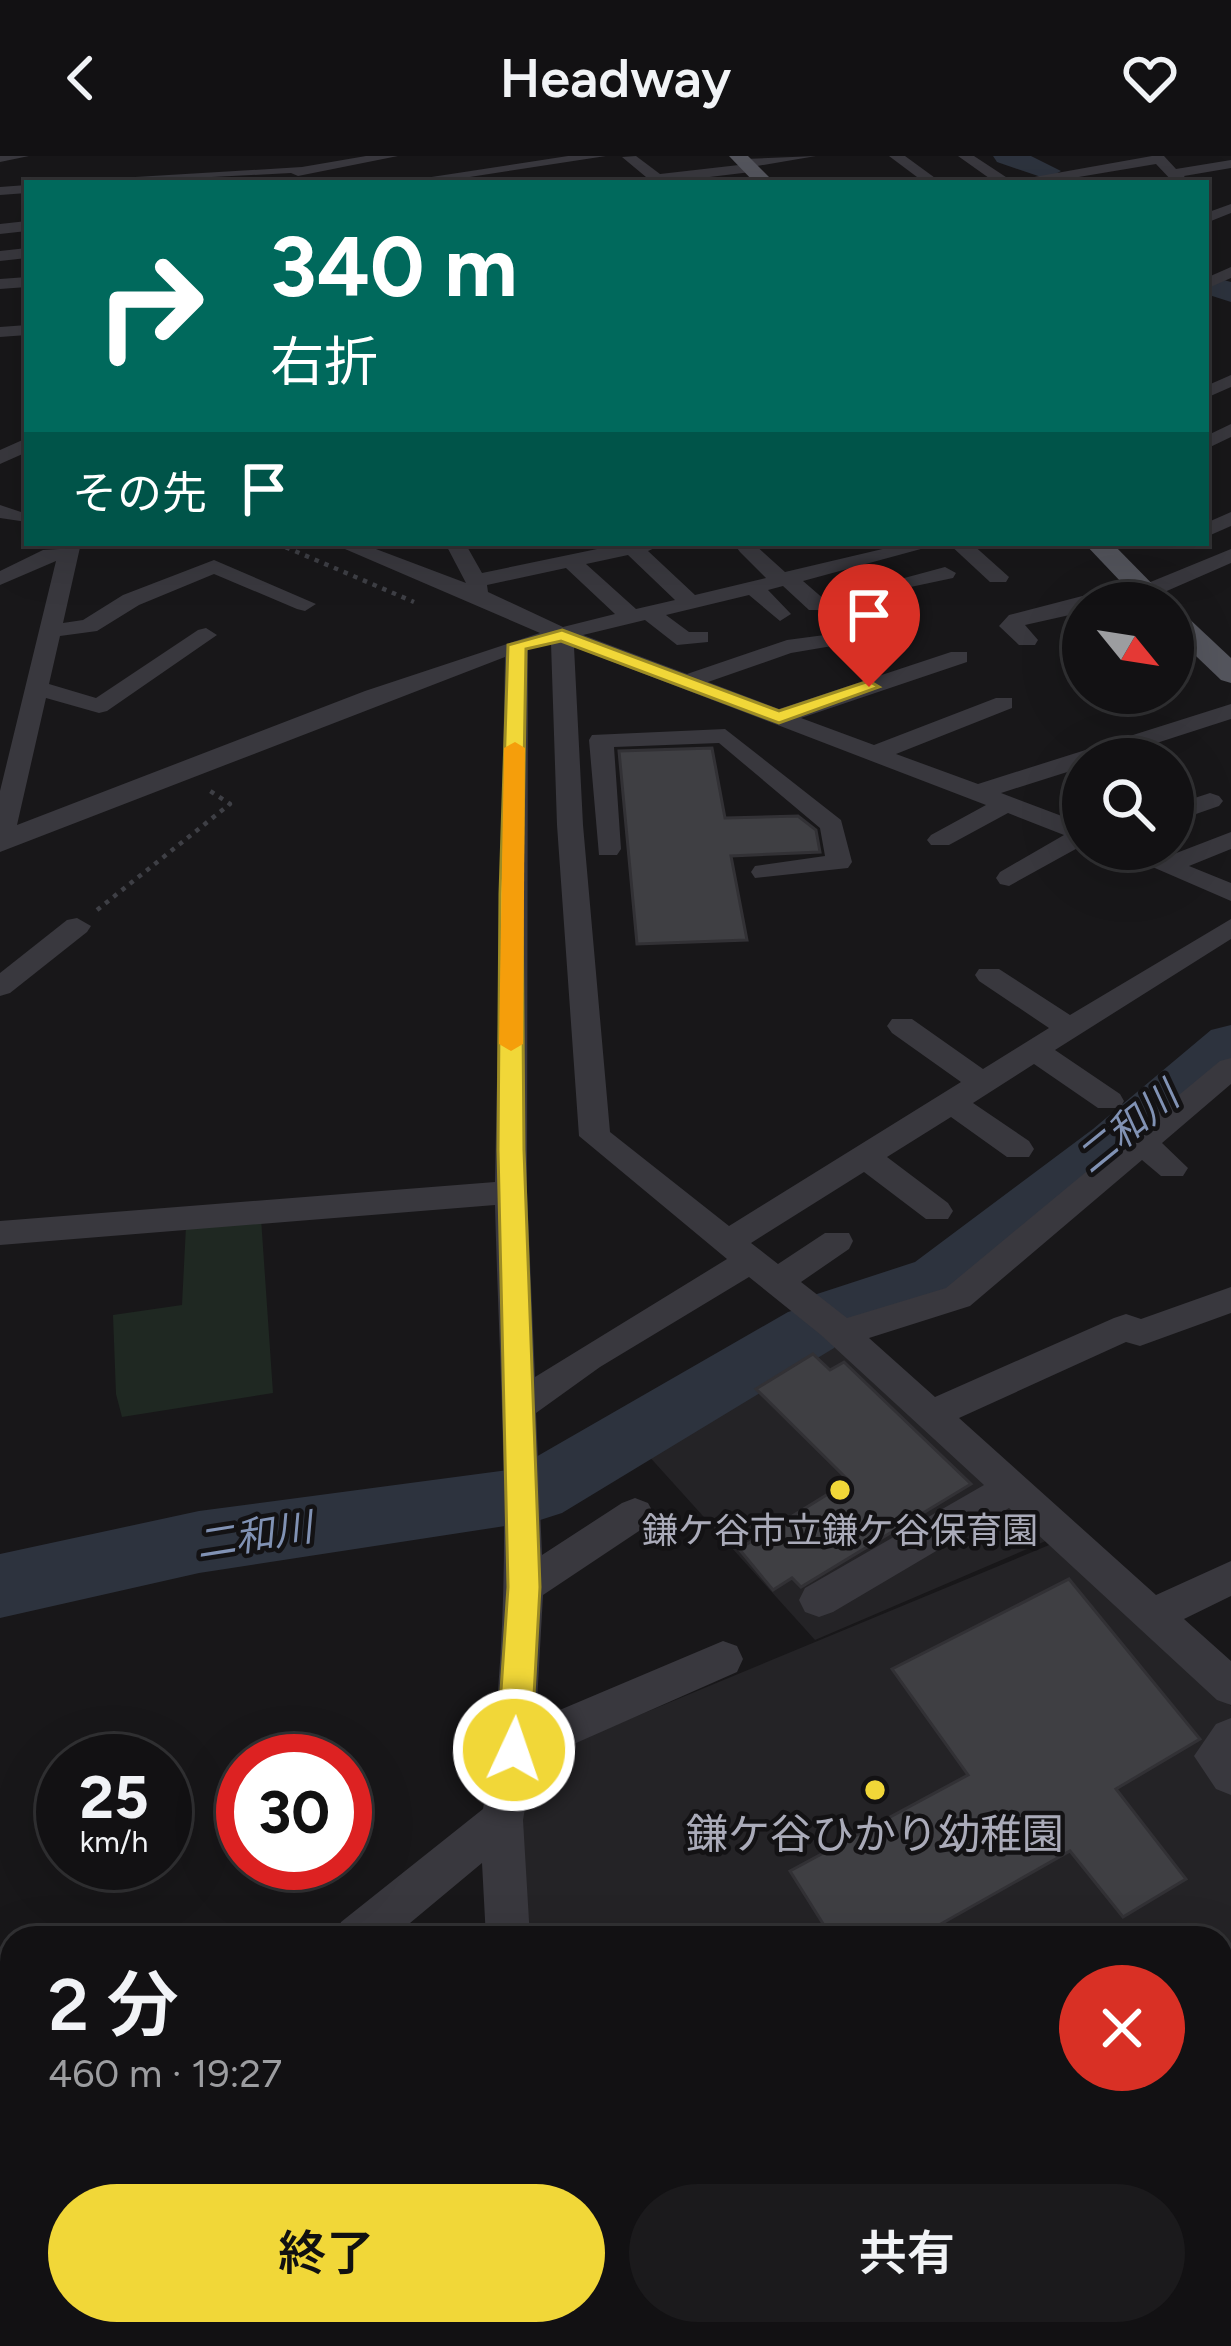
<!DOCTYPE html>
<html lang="ja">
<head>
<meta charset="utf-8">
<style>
	body { margin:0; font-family:Figtree,"Noto Sans JP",sans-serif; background:#1b1a1c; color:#f1f3f6; height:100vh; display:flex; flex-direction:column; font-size:45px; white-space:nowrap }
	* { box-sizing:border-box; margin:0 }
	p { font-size:39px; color:#9c9da0 }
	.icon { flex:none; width:66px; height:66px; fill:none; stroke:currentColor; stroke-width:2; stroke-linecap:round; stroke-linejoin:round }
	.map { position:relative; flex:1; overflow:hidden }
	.drawer { position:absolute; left:0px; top:1770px; width:1233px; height:420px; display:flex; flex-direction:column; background:#121113; border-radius:36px 36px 0 0; box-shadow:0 12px 48px #0002,0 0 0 3px #313133 }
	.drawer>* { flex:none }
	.hud { position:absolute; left:24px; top:24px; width:1185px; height:366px; border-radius:0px; box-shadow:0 12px 48px #0002,0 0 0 3px #313133; background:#00695c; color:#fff; overflow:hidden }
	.needle { width:78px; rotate:120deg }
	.buttons { position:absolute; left:1062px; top:426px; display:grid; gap:24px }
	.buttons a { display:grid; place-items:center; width:132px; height:132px; border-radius:50%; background:#121113; box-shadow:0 12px 48px #0002,0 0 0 3px #313133; font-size:60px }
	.speed { position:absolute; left:36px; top:1578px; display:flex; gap:24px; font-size:60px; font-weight:700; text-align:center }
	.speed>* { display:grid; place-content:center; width:156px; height:156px; border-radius:50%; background:#121113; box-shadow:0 12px 48px #0002,0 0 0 3px #313133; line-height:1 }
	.speed small { font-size:30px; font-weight:400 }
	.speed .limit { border:18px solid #d22; background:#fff; color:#111 }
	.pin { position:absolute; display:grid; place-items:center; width:102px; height:102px; color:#fff; margin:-123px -51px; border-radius:50% 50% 50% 0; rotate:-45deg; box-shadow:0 0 12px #0007 }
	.pin .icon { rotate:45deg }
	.me { position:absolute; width:132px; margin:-66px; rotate:3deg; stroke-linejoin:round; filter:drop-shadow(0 0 9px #0008) }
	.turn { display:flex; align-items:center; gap:42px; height:252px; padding:0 48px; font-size:54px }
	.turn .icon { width:156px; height:156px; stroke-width:2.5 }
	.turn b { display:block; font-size:84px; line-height:102px }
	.then { display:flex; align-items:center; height:114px; padding:0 48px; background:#0003; gap:24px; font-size:45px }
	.round { display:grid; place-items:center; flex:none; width:126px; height:126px; border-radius:63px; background:#1b1a1c }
	.overview { display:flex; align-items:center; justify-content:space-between; height:204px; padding:0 48px }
	h1 { font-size:72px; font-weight:600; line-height:90px }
	.primary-button { display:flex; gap:24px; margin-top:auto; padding:24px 48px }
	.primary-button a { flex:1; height:138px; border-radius:72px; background:#f1d738; color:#111; font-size:48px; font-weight:600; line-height:138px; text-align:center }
	.primary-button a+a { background:#1b1a1c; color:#f1f3f6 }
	header { display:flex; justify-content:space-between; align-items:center; height:156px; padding:0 48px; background:#121113; font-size:54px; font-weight:600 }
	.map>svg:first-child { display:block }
</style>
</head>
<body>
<header><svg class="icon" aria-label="back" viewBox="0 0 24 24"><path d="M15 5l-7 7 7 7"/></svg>Headway<svg class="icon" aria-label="heart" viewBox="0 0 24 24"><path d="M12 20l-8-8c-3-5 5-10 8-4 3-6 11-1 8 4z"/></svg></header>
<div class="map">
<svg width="1231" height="2190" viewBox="0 0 1231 2190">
	<rect width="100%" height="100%" fill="#181719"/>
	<g fill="#242326">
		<path d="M 821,1179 L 1055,1381 L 815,1484 L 637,1287 Z"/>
		<path d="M 1054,1387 L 1231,1550 L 1231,1861 L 1221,1867 L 1221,1782 L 517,1782 L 510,1663 L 526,1606 Z"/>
	</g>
	<path fill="#1f2822" d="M 261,1062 L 273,1237 L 122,1261 L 116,1238 L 113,1159 L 182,1149 L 186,1070 Z"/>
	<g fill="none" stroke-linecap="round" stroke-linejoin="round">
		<g fill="#2d333e" fill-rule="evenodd">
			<path d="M 993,0 L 1031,0 L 1061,15 L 1047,23 L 997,6 Z"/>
			<path d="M 1213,121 L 1231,126 L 1231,146 L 1206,138 L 1206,122 Z"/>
			<path d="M 1231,869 L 1231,917 L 1135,1003 L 961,1140 L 841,1179 L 834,1192 L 562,1357 L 537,1365 L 199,1417 L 0,1462 L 0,1398 L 199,1355 L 515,1313 L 788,1156 L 808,1150 L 814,1139 L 915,1106 L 1093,973 L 1211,874 Z"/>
		</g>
	</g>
	<g fill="#3f3f43" stroke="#323135" stroke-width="3">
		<path d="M 712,592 L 725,662 L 798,660 L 816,674 L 820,696 L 731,700 L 747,784 L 637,788 L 619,595 Z"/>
		<path d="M 813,1198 L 830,1214 L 844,1206 L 971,1328 L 801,1431 L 792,1422 L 773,1434 L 739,1393 L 849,1325 L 756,1233 Z"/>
		<path d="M 1069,1423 L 1200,1583 L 1116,1633 L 1186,1723 L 1123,1761 L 1070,1695 L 916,1782 L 832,1782 L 790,1715 L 968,1619 L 892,1513 Z"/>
	</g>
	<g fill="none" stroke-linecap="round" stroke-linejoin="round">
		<g stroke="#3e3f45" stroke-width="4.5" stroke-dasharray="4.5 6" stroke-linecap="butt">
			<path d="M 276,387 L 414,446"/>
			<path d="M 97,754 L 230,648 L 207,633"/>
		</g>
		<g fill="#39383e" fill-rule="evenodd">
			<path d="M 0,0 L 29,0 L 0,6 Z"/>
			<path d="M 366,0 L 398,0 L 298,20 L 291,17 L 95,27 L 102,23 L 302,11 Z"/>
			<path d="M 568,0 L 606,0 L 431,27 L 392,27 Z"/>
			<path d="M 636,0 L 660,18 L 739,9 L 745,3 L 816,0 L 757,10 L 751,16 L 660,27 L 652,26 L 622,1 Z"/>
			<path d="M 889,0 L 905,0 L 942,27 L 925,27 Z"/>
			<path d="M 958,0 L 974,0 L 1012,25 L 1152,0 L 1164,0 L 1176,13 L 1231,4 L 1231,12 L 1184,20 L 1189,27 L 1174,27 L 1156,8 L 1043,27 L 996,27 Z"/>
			<path d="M 27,29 L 27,37 L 0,39 L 0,31 Z"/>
			<path d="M 1231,48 L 1231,57 L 1206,67 L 1206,57 Z"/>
			<path d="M 27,65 L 27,75 L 0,78 L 0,68 Z"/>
			<path d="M 27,92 L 27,102 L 0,105 L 0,95 Z"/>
			<path d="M 1231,111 L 1231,122 L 1206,133 L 1206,122 Z"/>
			<path d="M 27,121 L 27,131 L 0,133 L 0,123 Z"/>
			<path d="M 27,169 L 27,179 L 0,181 L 0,171 Z"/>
			<path d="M 1231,219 L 1231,231 L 1206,242 L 1206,230 Z"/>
			<path d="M 1231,268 L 1231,281 L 1206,293 L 1206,280 Z"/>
			<path d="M 27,282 L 27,296 L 0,308 L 0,294 Z"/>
			<path d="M 0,349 L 27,358 L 27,366 L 0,362 Z"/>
			<path d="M 1231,356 L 1231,370 L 1206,381 L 1206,367 Z"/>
			<path d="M 61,387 L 81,387 L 63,467 L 83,464 L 123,439 L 214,404 L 316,448 L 305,455 L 297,453 L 214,418 L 139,449 L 97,475 L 60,480 L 49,528 L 96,542 L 198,474 L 206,472 L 217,479 L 107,555 L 99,557 L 46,542 L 17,669 L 365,535 L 540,477 L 331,387 L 360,387 L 466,427 L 445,387 L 465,387 L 482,417 L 626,387 L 666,387 L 648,395 L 695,439 L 766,422 L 740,396 L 737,392 L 742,387 L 754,388 L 785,416 L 908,387 L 943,387 L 803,425 L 825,444 L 825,454 L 809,454 L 783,430 L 768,434 L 791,458 L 780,465 L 749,439 L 666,459 L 689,476 L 708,476 L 708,486 L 677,489 L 645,464 L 583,479 L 687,518 L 787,484 L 885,471 L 885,481 L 791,497 L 708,526 L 779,553 L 951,496 L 967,496 L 967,506 L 801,562 L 874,589 L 996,542 L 1012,542 L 1012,552 L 896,598 L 978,628 L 1231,548 L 1231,563 L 1107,603 L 1083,603 L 1083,611 L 1001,637 L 1083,668 L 1083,689 L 1009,730 L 1000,728 L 996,722 L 1000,716 L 1064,679 L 1008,657 L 949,689 L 931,689 L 927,684 L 931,679 L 986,649 L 574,491 L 583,669 L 610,976 L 729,1070 L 961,926 L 892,877 L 887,870 L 892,863 L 912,863 L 983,913 L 1049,872 L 979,825 L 975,819 L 979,813 L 999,813 L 1070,859 L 1231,763 L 1231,783 L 1055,894 L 1120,938 L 1124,945 L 1120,952 L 1098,952 L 1034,908 L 973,947 L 1029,985 L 1034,993 L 1029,1001 L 1007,1001 L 951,961 L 887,1001 L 948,1047 L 953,1055 L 948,1063 L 926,1063 L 864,1016 L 751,1087 L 778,1108 L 825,1077 L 849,1077 L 853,1085 L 849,1093 L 801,1126 L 847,1162 L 946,1132 L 1220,905 L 1231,902 L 1231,928 L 1162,987 L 1188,1012 L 1183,1020 L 1161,1020 L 1142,1004 L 970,1150 L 869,1182 L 935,1241 L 1114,1162 L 1126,1158 L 1141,1163 L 1231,1131 L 1231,1157 L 1140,1190 L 1126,1186 L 959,1262 L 1156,1439 L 1231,1405 L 1231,1440 L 1184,1463 L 1231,1505 L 1231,1549 L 1217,1544 L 1009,1352 L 833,1456 L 819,1461 L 805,1456 L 799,1444 L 805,1432 L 984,1329 L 821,1179 L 749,1121 L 600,1211 L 536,1257 L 542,1399 L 622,1347 L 635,1342 L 648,1347 L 654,1358 L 648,1369 L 543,1439 L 536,1564 L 723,1485 L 737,1490 L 743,1503 L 737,1516 L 533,1606 L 523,1664 L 530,1782 L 486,1782 L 482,1707 L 392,1782 L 335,1782 L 341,1766 L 483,1653 C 518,1453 500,1249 495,1049 L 0,1089 L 0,1065 L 495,1026 L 505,501 L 0,696 L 0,635 L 56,405 L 0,429 L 0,415 L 43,394 L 59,393 ZM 628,399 L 675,444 L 636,453 L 586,408 ZM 566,412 L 615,458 L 563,471 L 488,436 L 487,429 ZM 551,487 L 557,669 L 579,980 L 727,1103 L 535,1221 L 527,1036 L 528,493 Z"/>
			<path d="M 948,387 L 971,387 L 1009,421 L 1006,426 L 990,426 Z"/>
			<path d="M 1231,393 L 1231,407 L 1153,441 L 1083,447 L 1083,456 L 1025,469 L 1038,484 L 1035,489 L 1019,489 L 999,470 L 1009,459 L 1140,425 L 1148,427 Z"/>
			<path d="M 945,411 L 956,417 L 953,422 L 882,437 L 871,431 Z"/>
			<path d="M 725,573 L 841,664 L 852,706 L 848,712 L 755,722 L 751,716 L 755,710 L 825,700 L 820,672 L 719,587 L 614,591 L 621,693 L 617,699 L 599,699 L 589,584 L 592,579 Z"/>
			<path d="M 1210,637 L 1219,640 L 1223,645 L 1219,650 L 1173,666 L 1173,649 Z"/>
			<path d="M 1231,676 L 1231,693 L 1189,710 L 1231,727 L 1231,745 L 1111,693 L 1147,693 L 1166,701 Z"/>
			<path d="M 77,762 L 91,770 L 87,776 L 10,837 L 0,840 L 0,817 L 67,764 Z"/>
			<path d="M 1231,1562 L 1231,1639 L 1216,1633 L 1194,1600 L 1216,1568 Z"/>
			<path d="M 12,2065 L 12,2122 L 0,2127 L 0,2070 Z"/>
			<path d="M 1231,2071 L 1231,2123 L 1221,2127 L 1221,2075 Z"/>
			<path d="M 537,2178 L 589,2178 L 591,2190 L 539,2190 Z"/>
			<path d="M 1056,2178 L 1122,2178 L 1117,2190 L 1051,2190 Z"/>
		</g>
		<g fill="#54555d" fill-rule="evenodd">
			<path d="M 729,0 L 748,0 L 775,27 L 755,27 Z"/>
			<path d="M 1084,387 L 1112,387 L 1171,447 L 1141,447 Z"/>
			<path d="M 1173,455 L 1183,457 L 1231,502 L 1231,527 L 1221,524 L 1173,478 Z"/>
		</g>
	</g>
	<path fill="#f1d738" stroke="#9d8c24" stroke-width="3" d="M 562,474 L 779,555 L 869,525 L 879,531 L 779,567 L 561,485 L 526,493 L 522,738 L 524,994 L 540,1431 L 531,1594 L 526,1605 L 514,1610 L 502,1605 L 497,1594 L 508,1431 L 498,994 L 500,738 L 508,489 Z"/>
	<path fill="#f59e0b" d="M 515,586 L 525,592 L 523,888 L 511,895 L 499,888 L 504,592 Z"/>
	<g fill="#f1d738" stroke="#131214" stroke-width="4.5">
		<circle cx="840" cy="1334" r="12"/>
		<circle cx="875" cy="1634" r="12"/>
	</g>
	<g text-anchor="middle" stroke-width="9" stroke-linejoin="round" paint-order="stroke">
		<g font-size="36" fill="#aaabb9" stroke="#131214">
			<text x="840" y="1387">鎌ケ谷市立鎌ケ谷保育園</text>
		</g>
		<g font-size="39" font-style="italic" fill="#8192b4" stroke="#131214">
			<text transform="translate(1127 971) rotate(-39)" y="14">二和川</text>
			<text transform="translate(254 1379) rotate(-9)" y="14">二和川</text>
		</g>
		<g font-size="42" fill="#aaabb9" stroke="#131214">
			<text x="875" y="1693">鎌ケ谷ひかり幼稚園</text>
		</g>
	</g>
</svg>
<div class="buttons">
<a><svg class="needle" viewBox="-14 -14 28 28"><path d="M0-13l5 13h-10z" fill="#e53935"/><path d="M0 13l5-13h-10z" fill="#9c9da0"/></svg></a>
<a><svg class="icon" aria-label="search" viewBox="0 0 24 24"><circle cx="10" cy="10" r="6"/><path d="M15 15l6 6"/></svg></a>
</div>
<div class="speed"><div>25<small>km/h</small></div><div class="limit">30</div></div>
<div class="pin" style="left:869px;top:531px;background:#d93025"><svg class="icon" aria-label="arrive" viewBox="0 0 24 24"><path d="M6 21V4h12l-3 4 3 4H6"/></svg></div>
<svg class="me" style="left:514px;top:1594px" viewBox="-20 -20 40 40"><circle r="17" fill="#f1d738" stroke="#fff" stroke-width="3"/><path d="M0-11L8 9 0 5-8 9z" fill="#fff"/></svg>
<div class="hud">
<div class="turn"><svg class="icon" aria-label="right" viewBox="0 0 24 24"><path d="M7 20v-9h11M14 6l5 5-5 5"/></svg><div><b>340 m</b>右折</div></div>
<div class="then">その先<svg class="icon" aria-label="arrive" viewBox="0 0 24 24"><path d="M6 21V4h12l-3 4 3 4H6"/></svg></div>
</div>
<section class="drawer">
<div class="overview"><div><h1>2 分</h1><p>460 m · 19:27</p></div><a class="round" style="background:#d93025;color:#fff"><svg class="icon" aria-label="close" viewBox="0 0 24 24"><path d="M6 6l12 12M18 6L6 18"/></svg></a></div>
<div class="primary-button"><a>終了</a><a>共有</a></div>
</section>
</div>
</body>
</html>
